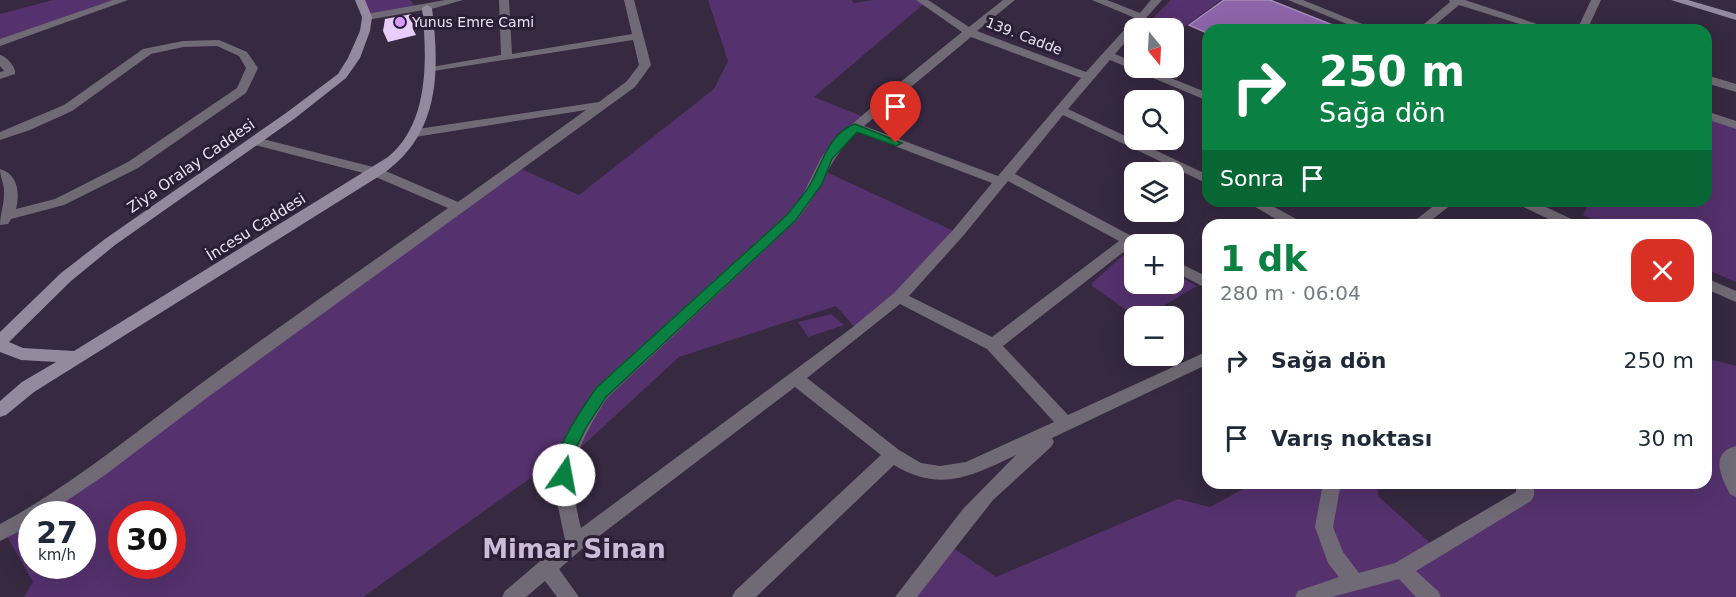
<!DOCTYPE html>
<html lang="tr">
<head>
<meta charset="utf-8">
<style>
	body { margin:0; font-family:"DejaVu Sans",sans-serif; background:#f6f6f7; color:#1f2937; height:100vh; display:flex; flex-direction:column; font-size:22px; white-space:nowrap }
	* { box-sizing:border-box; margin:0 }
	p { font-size:20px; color:#747a83 }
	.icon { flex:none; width:33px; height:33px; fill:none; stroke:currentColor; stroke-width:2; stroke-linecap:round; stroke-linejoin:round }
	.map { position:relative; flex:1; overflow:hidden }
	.drawer { position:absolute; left:1202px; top:219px; width:510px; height:270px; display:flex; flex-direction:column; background:#fff; border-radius:18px; box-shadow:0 6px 24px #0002 }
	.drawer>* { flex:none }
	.banner { position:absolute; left:1202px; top:24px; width:510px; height:183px; border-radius:18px; box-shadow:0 6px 24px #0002; background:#0b8043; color:#fff; overflow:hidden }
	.needle { width:39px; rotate:162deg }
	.controls { position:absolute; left:1124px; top:18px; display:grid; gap:12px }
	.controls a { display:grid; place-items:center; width:60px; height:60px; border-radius:12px; background:#fff; box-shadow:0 6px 24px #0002; font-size:30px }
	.speed { position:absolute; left:18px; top:501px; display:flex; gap:12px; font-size:30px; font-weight:700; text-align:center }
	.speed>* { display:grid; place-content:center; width:78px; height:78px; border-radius:50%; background:#fff; box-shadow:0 6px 24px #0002; line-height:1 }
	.speed small { font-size:15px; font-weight:400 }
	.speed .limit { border:9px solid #d22; background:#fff; color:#111 }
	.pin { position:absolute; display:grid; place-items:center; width:51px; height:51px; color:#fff; margin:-62px -26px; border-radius:50% 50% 50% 0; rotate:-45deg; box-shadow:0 0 6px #0007 }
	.pin .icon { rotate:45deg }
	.me { position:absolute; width:66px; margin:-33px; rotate:12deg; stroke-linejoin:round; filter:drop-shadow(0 0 4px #0008) }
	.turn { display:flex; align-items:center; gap:21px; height:126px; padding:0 18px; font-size:27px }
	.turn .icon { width:78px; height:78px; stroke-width:2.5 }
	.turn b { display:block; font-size:42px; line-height:51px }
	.then { display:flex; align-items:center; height:57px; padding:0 18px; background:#0003; gap:12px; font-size:22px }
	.round { display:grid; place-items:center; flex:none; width:63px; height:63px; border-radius:18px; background:#f6f6f7 }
	.overview { display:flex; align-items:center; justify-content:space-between; height:102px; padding:0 18px }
	h1 { font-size:36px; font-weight:700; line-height:45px; color:#0b8043 }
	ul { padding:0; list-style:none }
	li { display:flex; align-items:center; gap:18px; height:78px; padding:0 18px }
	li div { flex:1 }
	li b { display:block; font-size:22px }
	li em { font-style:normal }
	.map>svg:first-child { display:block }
</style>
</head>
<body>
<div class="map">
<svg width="1736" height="597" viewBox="0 0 1736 597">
	<rect width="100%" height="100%" fill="#362940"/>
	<g fill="#55316d" fill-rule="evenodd">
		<path d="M 53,0 L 123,0 L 0,43 L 0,14 Z"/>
		<path d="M 360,0 L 410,0 L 416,8 L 367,17 Z"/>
		<path d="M 708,0 L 852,0 L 854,3 L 873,0 L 921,0 L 925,3 L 814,97 L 866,118 L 822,170 L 958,233 L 858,331 L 836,306 L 679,357 L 565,462 L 542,470 L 363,597 L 24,597 L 33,582 L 4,531 L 31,516 L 32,566 L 82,566 L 82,514 L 33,514 L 99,470 L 515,166 L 579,195 L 714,89 L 728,61 ZM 122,514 L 172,514 L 172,566 L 122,566 Z"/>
		<path d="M 1171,0 L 1221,0 L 1179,30 L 1154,17 Z"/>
		<path d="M 1706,115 L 1736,125 L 1736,282 L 1706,269 L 1706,225 L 1606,225 L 1583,215 L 1590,201 L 1706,201 Z"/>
		<path d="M 1130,249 L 1134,251 L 1134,284 L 1173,284 L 1173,273 L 1197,286 L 1146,316 L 1135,316 L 1092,286 L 1092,283 Z"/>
		<path d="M 831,314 L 844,325 L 808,337 L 798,322 Z"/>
		<path d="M 1706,358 L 1736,366 L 1736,597 L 905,597 L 946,543 L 996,577 L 1178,499 L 1210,507 L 1254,483 L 1377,483 L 1378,496 L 1437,549 L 1524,496 L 1525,483 L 1706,483 Z"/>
	</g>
	<path fill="#8d65a9" stroke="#a98bbf" stroke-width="1.5" d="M 1224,0 L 1270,0 L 1345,30 L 1208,30 L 1207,33 L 1189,25 Z"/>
	<path fill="#e7cdfa" d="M 412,14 L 419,28 L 413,29 L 416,35 L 388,42 L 383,31 L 385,19 Z"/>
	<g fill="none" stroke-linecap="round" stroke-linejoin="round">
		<g fill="#706a76" fill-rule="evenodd">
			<path d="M 445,0 L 463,0 L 435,8 L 367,20 L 362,17 L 367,14 Z"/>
			<path d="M 499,0 L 509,0 L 512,54 L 632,34 L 624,0 L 634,0 L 651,65 L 635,87 L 208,397 L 105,475 L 47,514 L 32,514 L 32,525 L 0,541 L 0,524 C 69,487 132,435 195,388 C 278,327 364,268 448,208 L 371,175 L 251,144 L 249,141 L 251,138 L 255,137 L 381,169 L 458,202 L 586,110 L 415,137 L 411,136 L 409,133 L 411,130 L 599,102 L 627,81 L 639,65 L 633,40 L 427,72 L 425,70 L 431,67 L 501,55 Z"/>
			<path d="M 916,0 L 928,0 L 969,27 L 1003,0 L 1015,0 L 977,31 L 1086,72 L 1135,18 L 1092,0 L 1107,0 L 1140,13 L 1151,0 L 1162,0 L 1137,28 L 1134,28 L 1134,32 L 1115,54 L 1134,62 L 1134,68 L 1146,68 L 1208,93 L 1208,101 L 1110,60 L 1068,109 L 1208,175 L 1208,184 L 1063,115 L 1015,174 L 1141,241 L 1143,244 L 1134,244 L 1134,248 L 1130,247 L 1003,346 L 1068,415 L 1208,351 L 1208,364 L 1052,438 L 1054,442 L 1051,447 L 993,500 L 917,597 L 895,597 L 963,509 L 1016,455 C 972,476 940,493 894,465 L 756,597 L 732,597 L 735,591 L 881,455 L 795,387 L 582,549 L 559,569 L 579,597 L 557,597 L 545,581 L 526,597 L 502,597 L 505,591 L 565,540 L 556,497 L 557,464 L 571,427 L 595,388 L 787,214 L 801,198 L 821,158 L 834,140 L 903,80 L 962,32 ZM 971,37 L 1081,78 L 998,176 L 864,126 ZM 858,132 L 992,183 L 953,230 L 894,293 L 853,327 L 581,528 C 566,469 576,447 607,398 L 797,220 C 822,191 828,158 858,132 ZM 1008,181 L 1119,241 L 992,337 L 909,296 L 963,236 ZM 900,304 L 987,349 L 1054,422 L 966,462 L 940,466 L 921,463 L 899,450 L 807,378 Z"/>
			<path d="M 1288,0 L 1303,0 L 1377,30 L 1362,30 Z"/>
			<path d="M 1449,0 L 1465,0 L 1555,30 L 1539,30 L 1459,5 L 1429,30 L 1417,30 L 1450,2 Z"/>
			<path d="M 1591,0 L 1601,0 L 1587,30 L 1577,30 Z"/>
			<path d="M 219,40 L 247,52 L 258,68 L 246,93 L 138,168 L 64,205 L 11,219 L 8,224 L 0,225 C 0,214 4,205 4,194 C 5,185 0,178 0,169 C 18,174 20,193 16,209 L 55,199 L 128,162 L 237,88 L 246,68 L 239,56 L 217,46 L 183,47 L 151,54 L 72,111 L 30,130 L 0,140 L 0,132 L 64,105 L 143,49 L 183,41 Z"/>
			<path d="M 0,55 C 7,56 17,69 15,74 L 0,79 L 0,72 L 4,71 L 0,66 Z"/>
			<path d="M 1706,75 L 1736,84 L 1736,92 L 1706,83 Z"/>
			<path d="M 1706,111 L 1736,121 L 1736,129 L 1706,119 Z"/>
			<path d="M 1245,201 L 1263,201 L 1302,222 L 1304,225 L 1286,225 Z"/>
			<path d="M 1440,201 L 1456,201 L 1425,225 L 1409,225 Z"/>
			<path d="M 1515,201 L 1533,201 L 1578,222 L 1580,225 L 1561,225 L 1517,204 Z"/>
			<path d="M 1173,260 L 1208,277 L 1208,289 L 1173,271 Z"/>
			<path d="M 1706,278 L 1736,291 L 1736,302 L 1706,289 Z"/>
			<path d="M 1736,446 L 1736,497 L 1730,494 C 1721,476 1709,453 1736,446 Z"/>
			<path d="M 1323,483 L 1341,483 L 1333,527 L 1343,552 L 1359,573 L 1395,563 L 1516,492 L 1516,483 L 1534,483 L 1534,496 L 1531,501 L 1416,571 L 1438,591 L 1441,597 L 1416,597 L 1399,579 L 1332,597 L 1295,597 L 1298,591 L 1339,577 L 1328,563 L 1315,527 Z"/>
		</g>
		<path fill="#706a76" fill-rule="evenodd" d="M 113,0 L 128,0 L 0,46 L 0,39 Z"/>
		<g fill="#958a9d" fill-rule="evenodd">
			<path d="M 355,0 L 365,0 L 372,17 L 370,31 L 360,58 L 346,78 L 294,119 L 115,245 L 71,281 L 9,342 L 23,348 L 74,351 L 388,157 C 430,123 427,56 422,8 L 427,5 L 432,8 C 440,73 440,135 381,175 L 34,392 L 6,415 L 0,417 L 0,401 L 22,382 L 56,362 L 21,360 L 0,352 L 0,332 L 61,273 L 105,239 L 286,113 L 338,74 L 348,58 L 360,31 L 362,17 Z"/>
			<path d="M 1671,0 L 1688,0 L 1736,14 L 1736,20 Z"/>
		</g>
	</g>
	<path fill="#0b8043" stroke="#07532c" stroke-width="1.5" d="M 855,124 L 902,143 L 896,146 L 857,132 L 832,159 L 822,184 L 796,220 L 606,397 L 587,426 L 574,452 L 569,479 L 564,481 L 558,479 C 547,456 583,408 596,388 L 788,214 C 795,204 805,194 811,183 C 822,163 830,132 855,124 Z"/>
	<circle fill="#d49cfc" stroke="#2c1f35" stroke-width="2" cx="400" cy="22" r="6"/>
	<g text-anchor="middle" stroke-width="6" stroke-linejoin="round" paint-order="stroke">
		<g font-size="14" fill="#ebe3f2" stroke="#2c1f35" text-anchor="start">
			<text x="412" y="27">Yunus Emre Cami</text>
		</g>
		<g font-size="14" fill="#ebe3f2" stroke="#2c1f35">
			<text transform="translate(1024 36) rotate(21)" y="5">139. Cadde</text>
		</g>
		<g font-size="15" fill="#ebe3f2" stroke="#2c1f35">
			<text transform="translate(191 166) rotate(-35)" y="5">Ziya Oralay Caddesi</text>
			<text transform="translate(256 227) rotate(-32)" y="5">İncesu Caddesi</text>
		</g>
		<g font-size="26" font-weight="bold" fill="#cbbad8" stroke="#2c1f35">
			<text x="574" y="558">Mimar Sinan</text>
		</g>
	</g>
</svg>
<div class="controls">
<a><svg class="needle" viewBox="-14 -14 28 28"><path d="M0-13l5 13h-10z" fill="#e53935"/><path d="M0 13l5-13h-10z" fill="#747a83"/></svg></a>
<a><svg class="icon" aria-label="search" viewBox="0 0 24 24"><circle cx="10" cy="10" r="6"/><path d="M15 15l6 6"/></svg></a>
<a><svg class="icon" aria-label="layers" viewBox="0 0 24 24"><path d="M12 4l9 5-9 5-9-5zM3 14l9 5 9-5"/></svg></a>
<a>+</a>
<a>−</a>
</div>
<div class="speed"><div>27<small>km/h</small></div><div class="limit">30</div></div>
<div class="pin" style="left:896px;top:143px;background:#d93025"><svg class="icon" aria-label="arrive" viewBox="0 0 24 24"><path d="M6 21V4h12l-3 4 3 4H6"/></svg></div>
<svg class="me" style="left:564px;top:475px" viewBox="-20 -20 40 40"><circle r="19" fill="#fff"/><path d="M0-13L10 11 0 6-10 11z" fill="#0b8043"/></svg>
<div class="banner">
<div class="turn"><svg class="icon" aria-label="right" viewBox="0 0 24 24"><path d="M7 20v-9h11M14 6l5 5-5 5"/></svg><div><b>250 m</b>Sağa dön</div></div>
<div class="then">Sonra<svg class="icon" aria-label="arrive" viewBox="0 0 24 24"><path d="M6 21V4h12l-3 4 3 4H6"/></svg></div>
</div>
<section class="drawer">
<div class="overview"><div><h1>1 dk</h1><p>280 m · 06:04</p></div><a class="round" style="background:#d93025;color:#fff"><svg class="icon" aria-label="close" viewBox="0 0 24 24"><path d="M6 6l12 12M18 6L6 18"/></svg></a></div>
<ul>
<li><svg class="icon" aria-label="right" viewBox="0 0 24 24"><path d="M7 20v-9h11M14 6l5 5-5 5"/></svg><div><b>Sağa dön</b></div><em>250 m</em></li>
<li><svg class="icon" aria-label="arrive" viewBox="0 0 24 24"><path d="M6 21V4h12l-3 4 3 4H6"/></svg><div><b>Varış noktası</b></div><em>30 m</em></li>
</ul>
</section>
</div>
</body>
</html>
